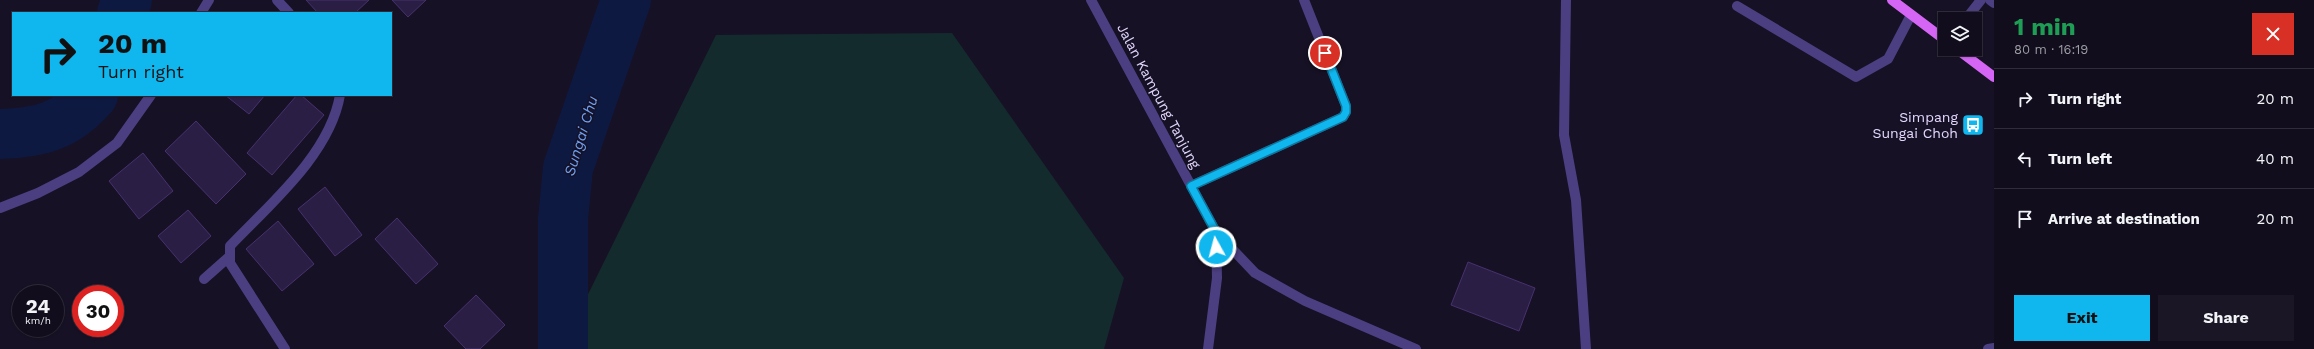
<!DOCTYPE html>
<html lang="en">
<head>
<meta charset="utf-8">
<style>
	body { margin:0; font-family:"Work Sans",sans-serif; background:#1a1625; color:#f1f3f6; height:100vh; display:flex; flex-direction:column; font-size:15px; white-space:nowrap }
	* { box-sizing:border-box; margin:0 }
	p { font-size:13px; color:#9c9ca3 }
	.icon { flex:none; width:22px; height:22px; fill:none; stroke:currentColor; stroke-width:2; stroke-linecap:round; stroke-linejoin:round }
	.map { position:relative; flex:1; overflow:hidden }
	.side { display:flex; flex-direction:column; background:#110d1c; width:320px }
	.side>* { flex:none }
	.guide { position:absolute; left:12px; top:12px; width:380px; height:84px; border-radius:0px; box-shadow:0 1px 3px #0004,0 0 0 1px #302d3b; background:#10b7ef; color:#111; overflow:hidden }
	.buttons { position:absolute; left:1938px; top:12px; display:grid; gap:8px }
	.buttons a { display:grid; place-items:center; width:44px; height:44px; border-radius:0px; background:#110d1c; box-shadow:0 1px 3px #0004,0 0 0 1px #302d3b; font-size:20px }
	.speed { position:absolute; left:12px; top:285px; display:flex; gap:8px; font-size:20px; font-weight:700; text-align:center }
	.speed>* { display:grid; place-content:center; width:52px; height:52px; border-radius:50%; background:#110d1c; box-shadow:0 1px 3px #0004,0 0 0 1px #302d3b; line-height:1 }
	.speed small { font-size:10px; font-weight:400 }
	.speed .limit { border:6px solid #d22; background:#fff; color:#111 }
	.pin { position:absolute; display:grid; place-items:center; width:34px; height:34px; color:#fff; margin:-17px; border:2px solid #fff; border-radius:50%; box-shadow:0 1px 4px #0007 }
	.me { position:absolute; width:44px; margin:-22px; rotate:353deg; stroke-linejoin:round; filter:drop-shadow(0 0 3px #0008) }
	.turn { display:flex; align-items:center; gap:14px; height:84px; padding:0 20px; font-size:18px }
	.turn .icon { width:52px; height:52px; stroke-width:2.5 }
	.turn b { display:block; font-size:28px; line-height:34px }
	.round { display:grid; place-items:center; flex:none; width:42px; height:42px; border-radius:0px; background:#1a1625 }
	.overview { display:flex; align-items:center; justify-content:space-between; height:68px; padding:0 20px }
	h1 { font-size:24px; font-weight:700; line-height:30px; color:#1e9e55 }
	.cta { display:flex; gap:8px; margin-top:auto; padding:8px 20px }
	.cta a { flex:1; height:46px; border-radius:0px; background:#10b7ef; color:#111; font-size:16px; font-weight:700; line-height:46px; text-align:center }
	.cta a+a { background:#1a1625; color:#f1f3f6 }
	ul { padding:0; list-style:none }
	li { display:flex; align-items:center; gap:12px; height:60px; padding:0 20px; border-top:1px solid #302d3b }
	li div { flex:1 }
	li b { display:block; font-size:15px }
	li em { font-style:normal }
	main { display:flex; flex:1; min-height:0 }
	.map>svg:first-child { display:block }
</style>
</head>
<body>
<main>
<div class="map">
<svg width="1994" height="349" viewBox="0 0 1994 349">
	<rect width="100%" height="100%" fill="#171125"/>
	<path fill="#142b2e" d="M 952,33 L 1124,278 L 1104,349 L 561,349 L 716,35 Z"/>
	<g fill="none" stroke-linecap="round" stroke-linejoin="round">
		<g stroke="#0e1941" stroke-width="50">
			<path d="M 122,13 L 127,0"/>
			<path d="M 0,134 C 40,133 66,126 93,95"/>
			<path d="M 563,349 L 563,219 L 568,168 L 626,0"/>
		</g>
	</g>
	<g fill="#2b1e45" stroke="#47316f">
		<path d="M 306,0 L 369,0 L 355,13 L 318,13 Z"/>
		<path d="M 392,0 L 426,0 L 408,17 Z"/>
		<path d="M 225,95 L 265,95 L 249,114 Z"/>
		<path d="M 297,95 L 301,95 L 324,115 L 272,175 L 247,153 Z"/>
		<path d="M 196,121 L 246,174 L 216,204 L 165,151 Z"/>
		<path d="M 143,153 L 173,191 L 139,219 L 109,181 Z"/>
		<path d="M 325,187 L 362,235 L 335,256 L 298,209 Z"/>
		<path d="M 188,210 L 211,236 L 181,263 L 158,236 Z"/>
		<path d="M 397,218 L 438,264 L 416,284 L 375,239 Z"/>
		<path d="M 278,221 L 314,264 L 282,291 L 246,249 Z"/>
		<path d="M 1468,262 L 1535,288 L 1519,331 L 1451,305 Z"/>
		<path d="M 476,295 L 505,325 L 480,349 L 466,349 L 444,326 Z"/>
	</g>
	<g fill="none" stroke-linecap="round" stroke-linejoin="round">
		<g stroke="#4b3f81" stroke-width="10">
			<path d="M 1191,186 L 1343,117 L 1346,112 L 1346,106 L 1304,0"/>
			<path d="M 204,279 L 230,256"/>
		</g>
		<g stroke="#4b3f81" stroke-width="10">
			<path d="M 277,0 L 289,13"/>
			<path d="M 1091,0 L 1216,232 L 1255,273 L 1305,301 L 1416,349"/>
			<path d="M 1566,0 L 1564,135 L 1576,200 L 1586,349"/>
			<path d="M 1990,0 L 1994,3"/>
			<path d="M 1737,6 L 1856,77 L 1888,59 L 1911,15"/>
			<path d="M 201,13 L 209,0"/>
			<path d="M 1966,19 L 1981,0"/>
			<path d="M 0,208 L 38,193 L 79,172 L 117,143 L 151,95"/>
			<path d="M 285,349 L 230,263 L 230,246 C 270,204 330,154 340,95"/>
			<path d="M 1208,349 L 1217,278 L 1216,232"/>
			<path d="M 1988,349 L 1994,348"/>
		</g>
		<g stroke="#d566f5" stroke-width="10">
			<path d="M 1892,0 L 1945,40"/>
			<path d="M 1957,49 L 1994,77"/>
		</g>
	</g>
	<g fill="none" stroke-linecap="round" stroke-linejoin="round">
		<g stroke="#0a779b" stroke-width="10">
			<path id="route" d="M 1216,247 L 1216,232 L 1191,186 L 1343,117 L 1346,112 L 1346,106 L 1325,53"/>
		</g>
		<use href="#route" stroke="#10b7ef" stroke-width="7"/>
	</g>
	<defs>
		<g id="bus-square" transform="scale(1.15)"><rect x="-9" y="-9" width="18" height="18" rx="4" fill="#10b7ef" stroke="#171125"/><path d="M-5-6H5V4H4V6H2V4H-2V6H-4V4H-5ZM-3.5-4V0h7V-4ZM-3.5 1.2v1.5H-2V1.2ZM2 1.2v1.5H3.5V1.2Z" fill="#fff"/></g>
	</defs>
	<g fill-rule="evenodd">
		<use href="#bus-square" x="1973" y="125"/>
	</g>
	<g text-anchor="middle" stroke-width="3" stroke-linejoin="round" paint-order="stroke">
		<g font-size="14" fill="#e1d7fc" stroke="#171125">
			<text transform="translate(1159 96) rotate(62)" y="5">Jalan Kampung Tanjung</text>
		</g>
		<g font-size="14" fill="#e1d7fc" stroke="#171125" text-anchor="end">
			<text x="1958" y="122">Simpang<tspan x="1958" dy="16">Sungai Choh</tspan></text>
		</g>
		<g font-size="15" font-style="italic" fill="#6ca1f5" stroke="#171125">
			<text transform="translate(581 136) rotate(-73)" y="5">Sungai Chu</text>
		</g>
	</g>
</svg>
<div class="buttons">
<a><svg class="icon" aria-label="layers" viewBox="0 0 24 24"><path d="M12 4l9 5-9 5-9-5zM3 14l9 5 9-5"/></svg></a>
</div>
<div class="speed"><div>24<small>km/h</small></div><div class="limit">30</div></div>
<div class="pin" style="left:1325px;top:53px;background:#d93025"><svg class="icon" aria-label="arrive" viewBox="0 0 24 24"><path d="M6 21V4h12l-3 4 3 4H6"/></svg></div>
<svg class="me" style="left:1216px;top:247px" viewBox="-20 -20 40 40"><circle r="17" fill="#10b7ef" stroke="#fff" stroke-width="3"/><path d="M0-11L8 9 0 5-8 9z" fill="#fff"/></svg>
<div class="guide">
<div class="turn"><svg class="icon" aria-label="right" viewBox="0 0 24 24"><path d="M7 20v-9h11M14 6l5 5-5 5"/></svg><div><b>20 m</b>Turn right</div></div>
</div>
</div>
<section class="side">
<div class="overview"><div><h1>1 min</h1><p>80 m · 16:19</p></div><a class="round" style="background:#d93025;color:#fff"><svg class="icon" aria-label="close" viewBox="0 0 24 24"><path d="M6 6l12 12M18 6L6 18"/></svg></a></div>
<ul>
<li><svg class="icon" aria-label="right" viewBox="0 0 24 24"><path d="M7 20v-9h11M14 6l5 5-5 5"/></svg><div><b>Turn right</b></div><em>20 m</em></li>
<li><svg class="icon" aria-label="left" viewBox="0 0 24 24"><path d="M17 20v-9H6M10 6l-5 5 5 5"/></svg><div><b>Turn left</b></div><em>40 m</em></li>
<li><svg class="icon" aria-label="arrive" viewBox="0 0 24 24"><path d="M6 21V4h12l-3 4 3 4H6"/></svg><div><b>Arrive at destination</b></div><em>20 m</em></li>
</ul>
<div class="cta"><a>Exit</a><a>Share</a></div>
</section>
</main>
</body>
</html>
